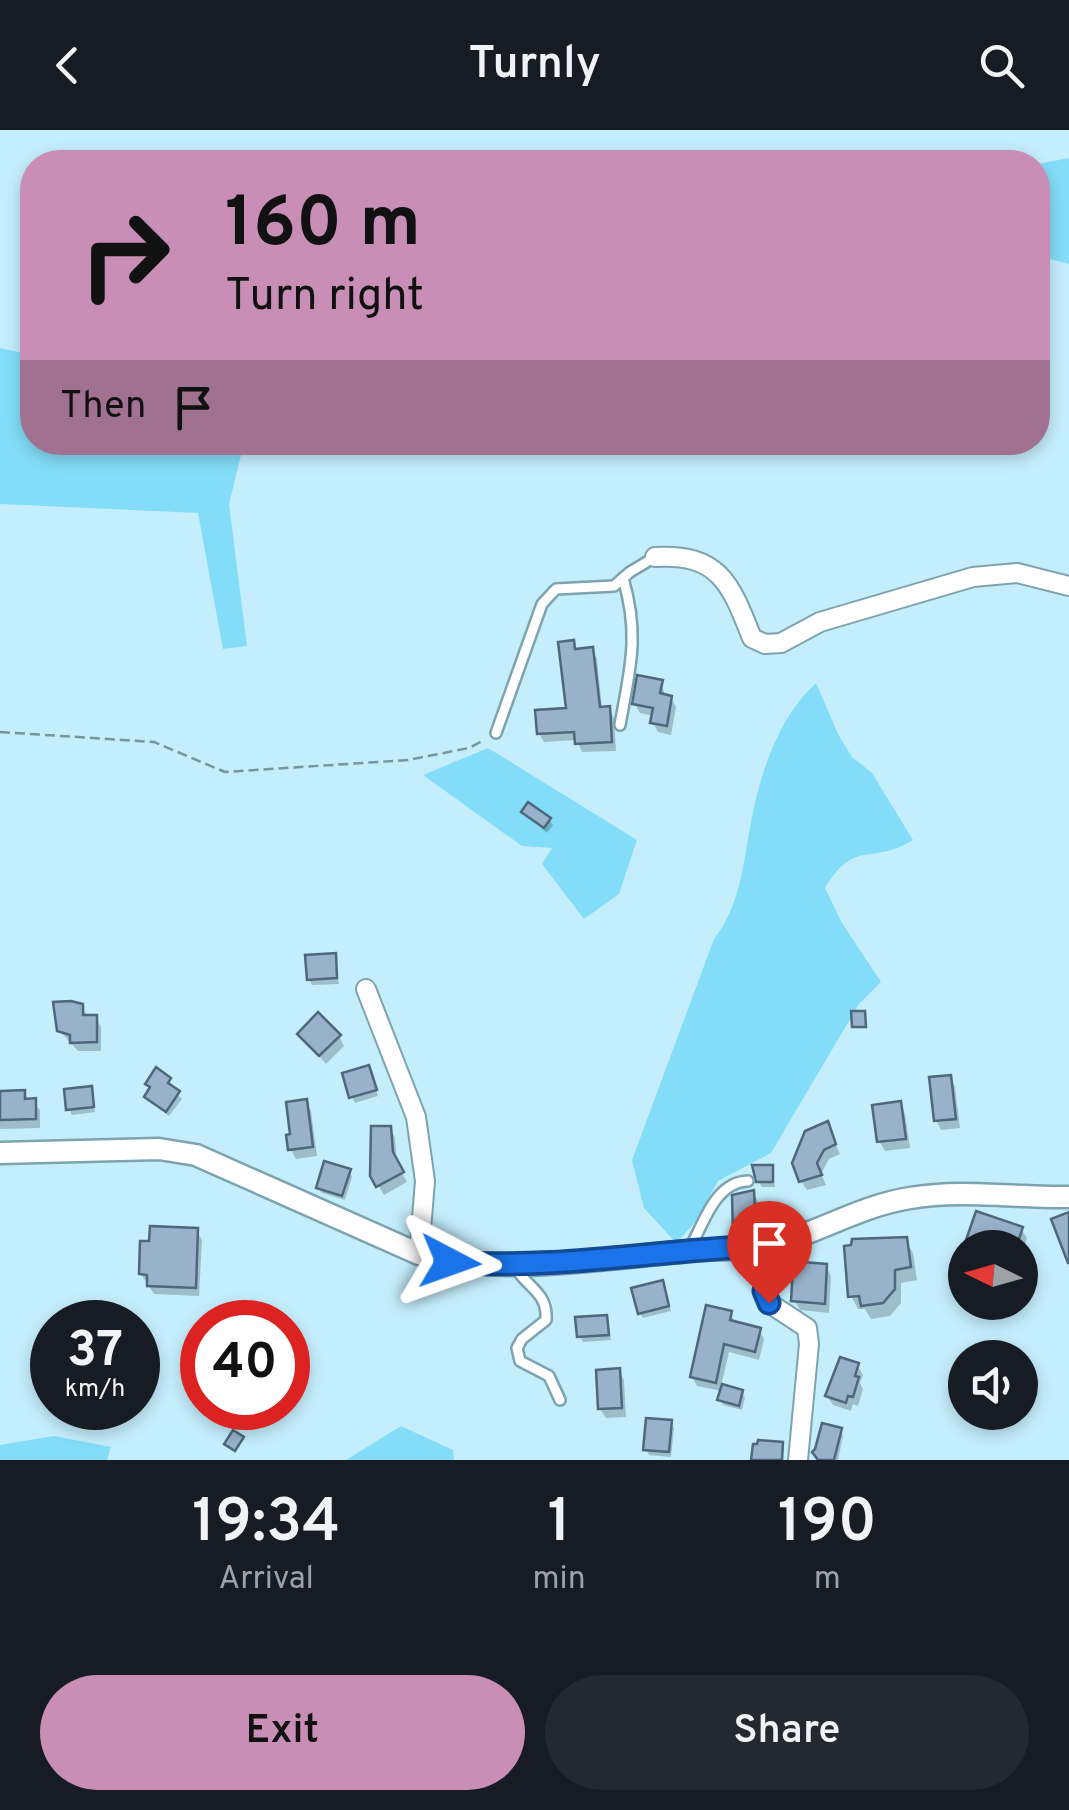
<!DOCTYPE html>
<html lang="en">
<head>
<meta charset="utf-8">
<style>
	body { margin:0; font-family:Overpass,sans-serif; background:#242831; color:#f1f3f6; height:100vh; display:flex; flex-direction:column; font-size:38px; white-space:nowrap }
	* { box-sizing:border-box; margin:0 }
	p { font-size:32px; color:#9ea1a6 }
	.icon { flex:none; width:55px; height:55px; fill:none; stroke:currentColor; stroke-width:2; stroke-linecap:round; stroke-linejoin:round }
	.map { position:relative; height:1330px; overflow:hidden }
	.panel { display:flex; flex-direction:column; background:#171b24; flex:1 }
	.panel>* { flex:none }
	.hud { position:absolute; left:20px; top:20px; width:1030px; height:305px; border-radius:40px; box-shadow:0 5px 15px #0003; background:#c98eb6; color:#111; overflow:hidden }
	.needle { width:65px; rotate:275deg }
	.buttons { position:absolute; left:948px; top:1100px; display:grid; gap:20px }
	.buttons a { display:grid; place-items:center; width:90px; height:90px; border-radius:50%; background:#171b24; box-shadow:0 5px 15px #0003; font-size:50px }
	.speed { position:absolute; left:30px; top:1170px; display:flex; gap:20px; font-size:50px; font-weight:700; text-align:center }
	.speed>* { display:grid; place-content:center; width:130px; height:130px; border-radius:50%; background:#171b24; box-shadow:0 5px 15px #0003; line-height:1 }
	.speed small { font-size:25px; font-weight:400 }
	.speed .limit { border:15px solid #d22; background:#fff; color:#111 }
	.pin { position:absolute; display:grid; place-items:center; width:85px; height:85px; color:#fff; margin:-102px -42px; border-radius:50% 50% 50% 0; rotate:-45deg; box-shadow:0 0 10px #0007 }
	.pin .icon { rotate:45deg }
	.me { position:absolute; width:110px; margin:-55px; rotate:94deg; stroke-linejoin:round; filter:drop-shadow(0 0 8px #0008) }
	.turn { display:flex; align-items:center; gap:35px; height:210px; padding:0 40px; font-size:45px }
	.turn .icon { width:130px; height:130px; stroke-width:2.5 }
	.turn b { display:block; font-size:70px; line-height:85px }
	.then { display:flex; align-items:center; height:95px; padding:0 40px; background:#0003; gap:20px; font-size:38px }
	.eta { display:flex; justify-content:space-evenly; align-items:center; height:170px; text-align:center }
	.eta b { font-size:60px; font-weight:600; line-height:70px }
	.button { display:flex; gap:20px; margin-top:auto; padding:20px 40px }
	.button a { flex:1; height:115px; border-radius:60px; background:#c98eb6; color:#111; font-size:40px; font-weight:600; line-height:115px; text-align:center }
	.button a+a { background:#242831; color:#f1f3f6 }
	header { display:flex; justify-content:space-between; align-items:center; height:130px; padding:0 40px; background:#171b24; font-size:45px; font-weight:600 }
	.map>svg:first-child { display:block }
</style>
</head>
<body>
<header><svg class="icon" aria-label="back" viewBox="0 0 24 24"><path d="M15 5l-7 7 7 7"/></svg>Turnly<svg class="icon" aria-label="search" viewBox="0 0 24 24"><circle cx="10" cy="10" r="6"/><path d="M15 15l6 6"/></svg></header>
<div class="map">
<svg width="1069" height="1330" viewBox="0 0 1069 1330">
	<rect width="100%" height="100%" fill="#c5eefc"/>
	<g fill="#83ddf8">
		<path d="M 1069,28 L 1069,134 L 1038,126 L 1038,34 Z"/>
		<path d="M 0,218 L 32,225 L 32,312 L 244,313 L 229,374 L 247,516 L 223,519 L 198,383 L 0,374 Z"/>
		<path d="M 816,553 L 838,604 L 852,627 L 872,643 L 913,710 C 871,736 855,708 825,758 L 842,793 L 881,852 L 859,874 L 771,1023 L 718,1051 L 696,1091 L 676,1113 L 644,1078 L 632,1030 L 714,809 C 741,774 743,734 751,692 C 761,641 778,588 816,553 Z"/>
		<path d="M 488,618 L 637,710 L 619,764 L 584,789 L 542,734 L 552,718 L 522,716 L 423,645 Z"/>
		<path d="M 401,1296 L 453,1320 L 454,1330 L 346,1330 Z"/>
		<path d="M 54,1306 L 111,1317 L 107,1330 L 0,1330 L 0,1315 Z"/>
	</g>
	<g fill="#0003">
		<path d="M 573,513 L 578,522 L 591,520 L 597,529 L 602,579 L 609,579 L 614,588 L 616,621 L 582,622 L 577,610 L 544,612 L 539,603 L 569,581 Z"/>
		<path d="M 661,553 L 666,567 L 671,568 L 676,577 L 671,605 L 658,602 L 653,593 L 654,586 L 640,583 L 635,574 Z"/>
		<path d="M 524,682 L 549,690 L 553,695 L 547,703 Z"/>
		<path d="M 334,825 L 339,854 L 312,855 L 309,849 Z"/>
		<path d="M 82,876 L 88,887 L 95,887 L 101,897 L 101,921 L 78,921 L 59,900 Z"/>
		<path d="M 300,904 L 339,906 L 344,916 L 326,934 Z"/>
		<path d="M 371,943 L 378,966 L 355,973 L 352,967 Z"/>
		<path d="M 950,947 L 955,957 L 960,998 L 941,1000 L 936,990 Z"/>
		<path d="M 169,950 L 171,958 L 182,969 L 169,986 L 146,967 L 151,959 L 148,954 Z"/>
		<path d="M 90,958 L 95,982 L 72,985 L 69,979 Z"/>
		<path d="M 23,963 L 40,980 L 40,998 L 0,999 L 0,971 Z"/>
		<path d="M 306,972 L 311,981 L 317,1026 L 296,1029 L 291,1020 Z"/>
		<path d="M 900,974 L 905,984 L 910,1018 L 885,1021 L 879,1011 Z"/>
		<path d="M 827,994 L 840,1024 L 829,1029 L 821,1044 L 826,1055 L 807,1060 L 801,1051 Z"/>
		<path d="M 390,998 L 395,1008 L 397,1034 L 407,1052 L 384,1065 L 372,1045 Z"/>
		<path d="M 772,1038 L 775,1057 L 762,1057 L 758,1051 Z"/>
		<path d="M 349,1041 L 352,1047 L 345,1070 L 322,1063 L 318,1058 Z"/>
		<path d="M 753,1062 L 758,1072 L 760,1112 L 741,1114 L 736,1104 Z"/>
		<path d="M 1021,1099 L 1027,1108 L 1020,1128 L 1020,1118 L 973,1118 L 968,1110 Z"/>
		<path d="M 197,1101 L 202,1110 L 199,1166 L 154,1164 L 141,1144 Z"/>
		<path d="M 905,1110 L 913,1123 L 917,1150 L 901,1153 L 901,1173 L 890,1186 L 871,1189 L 865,1179 L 858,1179 L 851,1166 Z"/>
		<path d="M 826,1136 L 831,1146 L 829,1183 L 800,1180 L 794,1170 L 805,1139 Z"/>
		<path d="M 665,1158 L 671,1181 L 643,1188 L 640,1183 Z"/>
		<path d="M 730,1183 L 735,1192 L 759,1200 L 764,1209 L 759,1230 L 729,1222 L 721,1256 L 742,1262 L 745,1268 L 742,1280 L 723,1275 L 720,1269 L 722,1261 L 697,1256 L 692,1247 Z"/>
		<path d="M 606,1187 L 611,1210 L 583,1212 L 580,1207 Z"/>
		<path d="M 857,1235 L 863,1245 L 860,1253 L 863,1259 L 858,1276 L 853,1274 L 851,1281 L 833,1275 L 827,1266 Z"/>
		<path d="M 619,1241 L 624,1250 L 626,1287 L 606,1288 L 600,1279 Z"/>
		<path d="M 670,1292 L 674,1298 L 671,1327 L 649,1325 L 646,1319 Z"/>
		<path d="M 840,1300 L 843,1306 L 838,1330 L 820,1330 Z"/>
	</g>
	<g fill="#97b2ca" stroke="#4e677d" stroke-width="2.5">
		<path d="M 574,510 L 575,519 L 593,517 L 600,577 L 610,576 L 612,612 L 575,614 L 574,602 L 537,604 L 535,580 L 566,578 L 558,512 Z"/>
		<path d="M 637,545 L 663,550 L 660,563 L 672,566 L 667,596 L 650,593 L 653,578 L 632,574 Z"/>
		<path d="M 528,672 L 551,688 L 544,698 L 521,682 Z"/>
		<path d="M 336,823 L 337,848 L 307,850 L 305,825 Z"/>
		<path d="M 71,871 L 83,874 L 83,885 L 97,885 L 97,912 L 70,913 L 70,905 L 57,901 L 53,872 Z"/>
		<path d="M 851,881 L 865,881 L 866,897 L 852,897 Z"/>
		<path d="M 318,882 L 341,905 L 319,926 L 297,904 Z"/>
		<path d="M 369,935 L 377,960 L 349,968 L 342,943 Z"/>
		<path d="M 156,937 L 171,948 L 168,953 L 180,961 L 166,982 L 144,967 L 150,957 L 145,954 Z"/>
		<path d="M 951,945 L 956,989 L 934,991 L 929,947 Z"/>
		<path d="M 92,956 L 94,977 L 66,980 L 64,959 Z"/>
		<path d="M 25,960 L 25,969 L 36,968 L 36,989 L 0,990 L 0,961 Z"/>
		<path d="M 307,969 L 313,1017 L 288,1020 L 286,1005 L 290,1004 L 286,972 Z"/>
		<path d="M 901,971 L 906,1009 L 877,1012 L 872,975 Z"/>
		<path d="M 828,991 L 836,1014 L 824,1020 L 817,1033 L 822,1045 L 799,1052 L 792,1033 L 805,1001 Z"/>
		<path d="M 371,996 L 391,996 L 393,1022 L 404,1042 L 376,1057 L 370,1046 Z"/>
		<path d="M 324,1031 L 351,1039 L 342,1066 L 316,1058 Z"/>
		<path d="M 752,1035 L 773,1035 L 773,1052 L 756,1052 Z"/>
		<path d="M 754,1060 L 756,1103 L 733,1105 L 732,1065 Z"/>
		<path d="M 976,1081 L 1023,1097 L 1016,1118 L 988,1118 L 966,1110 Z"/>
		<path d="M 1069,1082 L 1069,1133 L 1068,1133 L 1051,1089 Z"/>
		<path d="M 150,1096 L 198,1098 L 196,1158 L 147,1156 L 147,1145 L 139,1144 L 140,1111 L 149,1111 Z"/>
		<path d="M 907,1107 L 911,1137 L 895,1140 L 895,1159 L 883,1173 L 861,1176 L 859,1166 L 848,1167 L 844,1116 L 851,1115 L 852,1109 Z"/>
		<path d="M 803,1132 L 827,1134 L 825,1174 L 791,1171 L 793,1136 L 803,1136 Z"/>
		<path d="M 663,1150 L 669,1176 L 638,1184 L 631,1158 Z"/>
		<path d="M 706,1175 L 732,1181 L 730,1190 L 761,1198 L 755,1222 L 724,1214 L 716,1253 L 690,1247 Z"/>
		<path d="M 607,1185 L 609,1205 L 577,1207 L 575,1187 Z"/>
		<path d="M 840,1227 L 859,1233 L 855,1246 L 859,1247 L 853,1267 L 848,1266 L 846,1273 L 825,1266 Z"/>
		<path d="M 620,1238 L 622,1278 L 598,1279 L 596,1240 Z"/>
		<path d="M 722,1254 L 743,1260 L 739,1276 L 717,1270 Z"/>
		<path d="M 646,1288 L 672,1290 L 669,1322 L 643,1320 Z"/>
		<path d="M 822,1293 L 842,1298 L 834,1330 L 818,1330 L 812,1322 L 815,1319 Z"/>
		<path d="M 233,1300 L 244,1307 L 235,1321 L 224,1314 Z"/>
		<path d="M 758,1310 L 783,1312 L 782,1330 L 751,1330 L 753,1314 L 757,1314 Z"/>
	</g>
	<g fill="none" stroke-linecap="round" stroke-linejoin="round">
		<g stroke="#7da3b0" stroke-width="14">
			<g id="service">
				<path d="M 620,595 C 630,538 640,506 623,448"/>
				<path d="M 496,603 L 542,474 L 556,459 L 614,456 L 630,442 L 655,427"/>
				<path d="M 690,1118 C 704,1093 715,1052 748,1051"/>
				<path d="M 515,1137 C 527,1158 548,1162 546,1190 L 522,1209 L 517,1218 L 520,1231 L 549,1246 L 560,1270"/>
			</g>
		</g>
		<g stroke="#7da3b0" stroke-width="22">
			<g id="minor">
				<path d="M 655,427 C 720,423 731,455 752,508 L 765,514 L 781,513 L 820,492 L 973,447 L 1017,443 L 1069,456"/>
				<path d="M 366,859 L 416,987 L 425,1051 L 419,1124"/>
				<path d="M 787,1111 L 765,1161 L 769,1173 L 807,1198 L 809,1214 L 798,1330"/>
			</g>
		</g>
		<g stroke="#7da3b0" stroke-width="25">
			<path id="tertiary" d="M 0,1023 L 159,1019 L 196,1025 L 419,1124 C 508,1147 601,1128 691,1121 C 722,1118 758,1121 788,1110 C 830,1096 866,1075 910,1068 C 963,1059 1016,1068 1069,1067"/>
		</g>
		<path stroke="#77959f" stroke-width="2.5" stroke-dasharray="10 5" stroke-linecap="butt" d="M 0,602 L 154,612 L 225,642 L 408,630 L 469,618 L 484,610"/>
		<use href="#service" stroke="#fff" stroke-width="9"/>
		<use href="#minor" stroke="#fff" stroke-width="18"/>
		<use href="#tertiary" stroke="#fff" stroke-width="20"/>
	</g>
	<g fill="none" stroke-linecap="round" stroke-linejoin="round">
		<g stroke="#114b97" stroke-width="25">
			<path id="route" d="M 450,1132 C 530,1138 608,1128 688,1121 C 721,1118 754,1117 787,1111 L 764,1161 L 769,1173"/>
		</g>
		<use href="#route" stroke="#1a73e8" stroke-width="18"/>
	</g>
</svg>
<div class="buttons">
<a><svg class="needle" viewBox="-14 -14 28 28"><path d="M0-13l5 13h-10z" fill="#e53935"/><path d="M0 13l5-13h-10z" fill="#9ea1a6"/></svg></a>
<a><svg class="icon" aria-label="sound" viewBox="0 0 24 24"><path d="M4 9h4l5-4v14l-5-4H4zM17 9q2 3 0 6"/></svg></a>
</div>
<div class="speed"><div>37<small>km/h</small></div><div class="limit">40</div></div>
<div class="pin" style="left:769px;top:1173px;background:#d93025"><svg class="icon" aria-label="arrive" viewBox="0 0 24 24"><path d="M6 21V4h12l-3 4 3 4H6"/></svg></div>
<svg class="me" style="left:450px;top:1132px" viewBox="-20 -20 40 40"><path d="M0-17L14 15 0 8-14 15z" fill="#1a73e8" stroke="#fff" stroke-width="4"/></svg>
<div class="hud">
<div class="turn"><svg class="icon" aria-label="right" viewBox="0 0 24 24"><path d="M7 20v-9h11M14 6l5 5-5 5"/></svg><div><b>160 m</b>Turn right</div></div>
<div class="then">Then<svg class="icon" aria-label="arrive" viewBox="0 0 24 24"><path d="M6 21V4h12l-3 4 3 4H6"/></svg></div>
</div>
</div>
<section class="panel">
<div class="eta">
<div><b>19:34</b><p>Arrival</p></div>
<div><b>1</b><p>min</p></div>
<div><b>190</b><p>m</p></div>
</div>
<div class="button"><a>Exit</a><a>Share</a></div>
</section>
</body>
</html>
